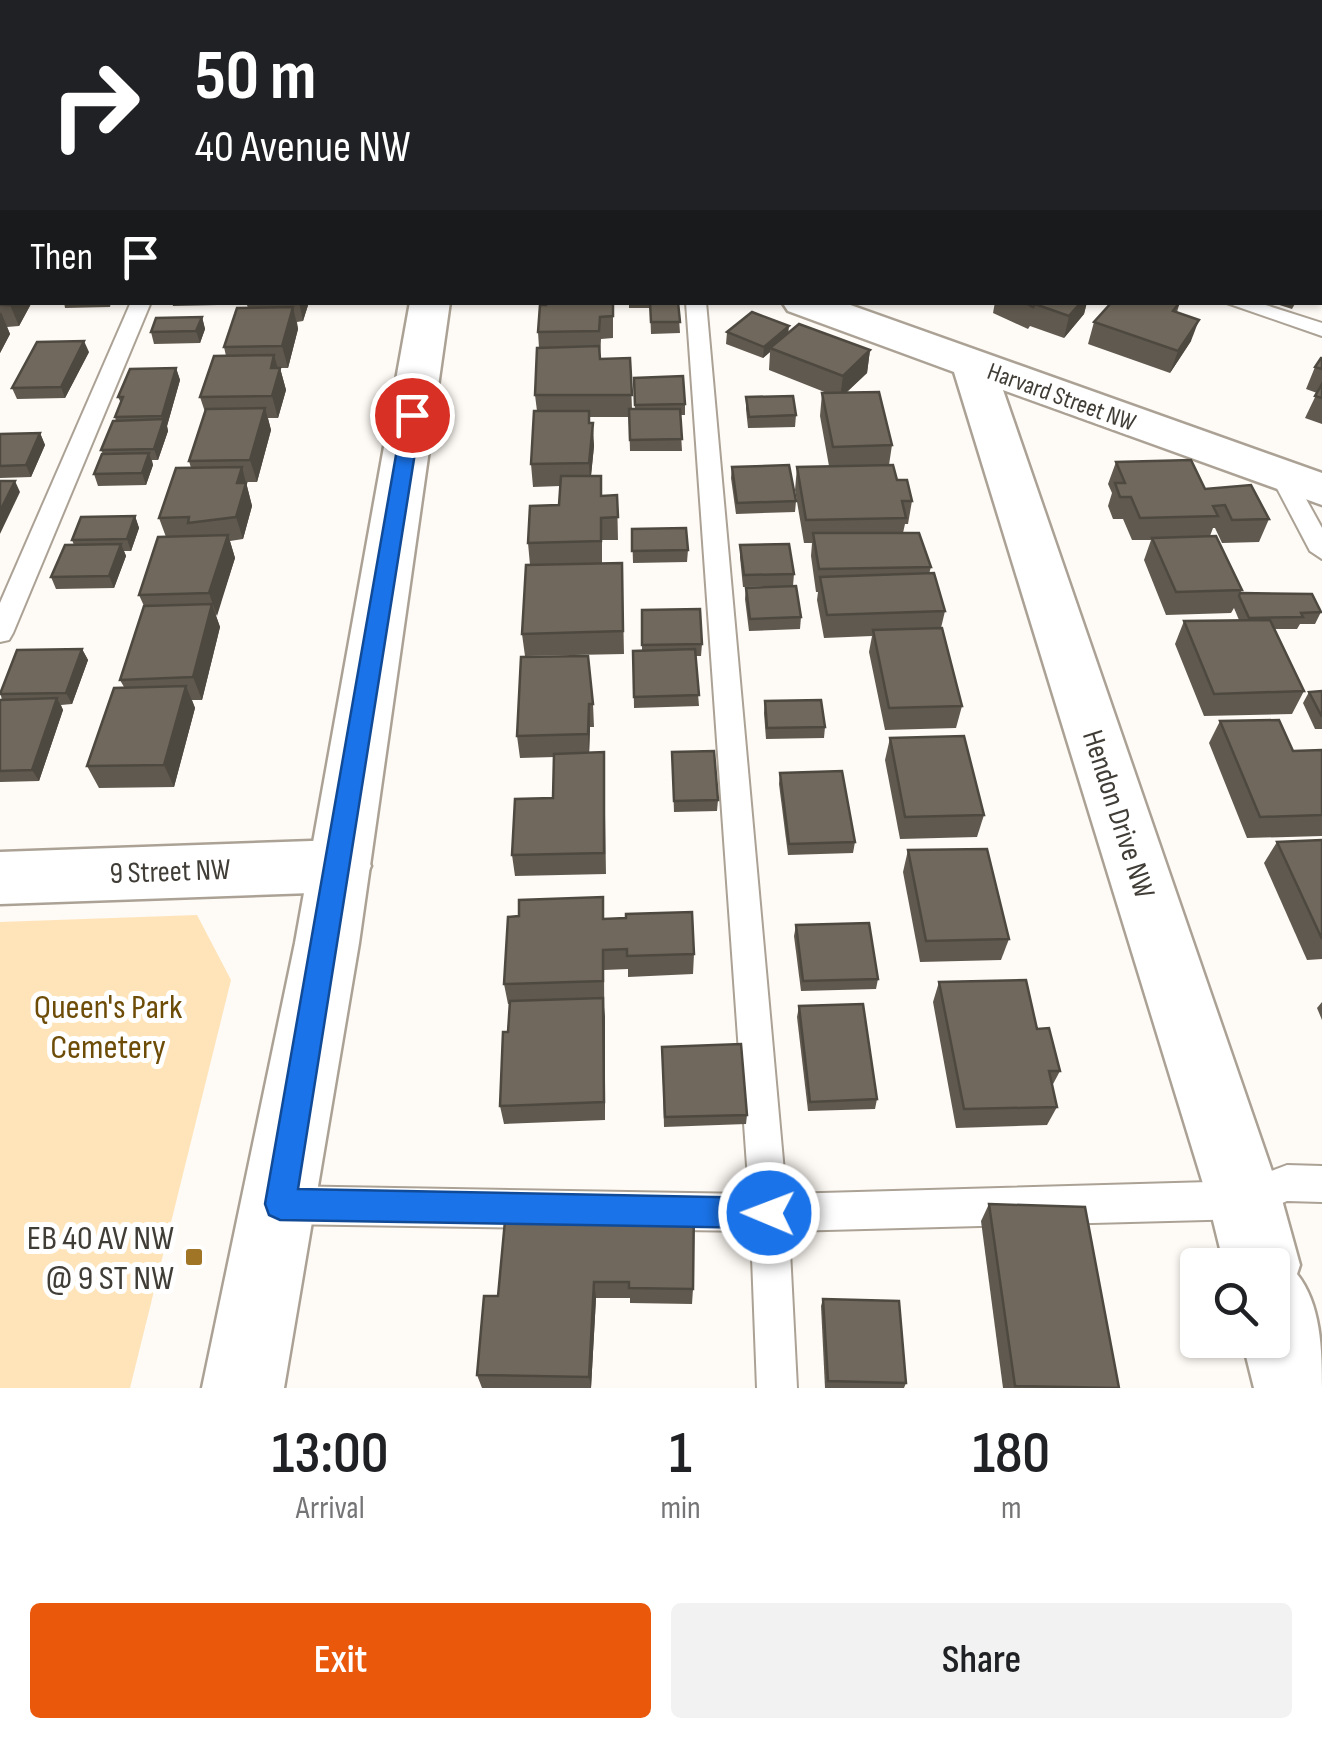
<!DOCTYPE html>
<html lang="en">
<head>
<meta charset="utf-8">
<style>
	body { margin:0; font-family:"Sofia Sans Condensed",sans-serif; background:#f2f2f2; color:#202124; height:100vh; display:flex; flex-direction:column; font-size:38px; white-space:nowrap }
	* { box-sizing:border-box; margin:0 }
	p { font-size:32px; color:#757577 }
	.icon { flex:none; width:55px; height:55px; fill:none; stroke:currentColor; stroke-width:2; stroke-linecap:round; stroke-linejoin:round }
	.map { position:relative; height:1388px; overflow:hidden }
	.panel { display:flex; flex-direction:column; background:#fff; flex:1 }
	.panel>* { flex:none }
	.top-card { position:absolute; left:0px; top:0px; width:1322px; height:305px; box-shadow:0 2px 8px #0004; background:#202124; color:#fff; overflow:hidden }
	.controls { position:absolute; left:1180px; top:1248px; display:grid; gap:20px }
	.controls a { display:grid; place-items:center; width:110px; height:110px; border-radius:10px; background:#fff; box-shadow:0 2px 8px #0004; font-size:50px }
	.pin { position:absolute; display:grid; place-items:center; width:85px; height:85px; color:#fff; margin:-42px; border:5px solid #fff; border-radius:50%; box-shadow:0 2px 10px #0007 }
	.me { position:absolute; width:110px; margin:-55px; rotate:271deg; stroke-linejoin:round; filter:drop-shadow(0 0 8px #0008) }
	.turn { display:flex; align-items:center; gap:35px; height:210px; padding:0 30px; font-size:45px }
	.turn .icon { width:130px; height:130px; stroke-width:2.5 }
	.turn b { display:block; font-size:70px; line-height:85px }
	.then { display:flex; align-items:center; height:95px; padding:0 30px; background:#0003; gap:20px; font-size:38px }
	.eta { display:flex; justify-content:space-evenly; align-items:center; height:170px; text-align:center }
	.eta b { font-size:60px; font-weight:600; line-height:70px }
	.button { display:flex; gap:20px; margin-top:auto; padding:20px 30px }
	.button a { flex:1; height:115px; border-radius:10px; background:#ea580c; color:#fff; font-size:40px; font-weight:600; line-height:115px; text-align:center }
	.button a+a { background:#f2f2f2; color:#202124 }
	.map>svg:first-child { display:block }
</style>
</head>
<body>
<div class="map">
<svg width="1322" height="1388" viewBox="0 0 1322 1388">
	<rect width="100%" height="100%" fill="#fefaf5"/>
	<path fill="#ffe4ba" d="M 197,915 L 231,980 L 130,1388 L 0,1388 L 0,922 Z"/>
	<g fill="none" stroke-linecap="round" stroke-linejoin="round">
		<g stroke="#aba295" stroke-width="4">
			<g id="service">
				<rect x="0" y="29" width="2" height="8"/>
				<rect x="1320" y="115" width="2" height="10"/>
				<path d="M 131,302 L 151,302 L 13,633 L 9,640 L 0,642 L 0,603 Z"/>
				<path d="M 686,302 L 706,302 L 786,1194 L 1245,1181 L 1287,1165 L 1322,1166 L 1322,1202 L 1287,1201 L 1245,1219 L 789,1231 L 797,1388 L 757,1388 L 751,1231 L 280,1224 L 267,1218 L 261,1205 L 267,1192 L 280,1186 L 749,1194 Z"/>
				<path d="M 1224,302 L 1256,302 L 1322,323 L 1322,336 Z"/>
				<path d="M 1282,468 L 1290,470 L 1322,528 L 1322,559 L 1310,551 L 1270,475 Z"/>
			</g>
		</g>
		<g stroke="#aba295" stroke-width="5">
			<g id="minor">
				<path d="M 546,0 L 582,0 L 583,2 L 547,2 Z"/>
				<path d="M 2,106 L 2,129 L 0,130 L 0,107 Z"/>
				<rect x="1320" y="201" width="2" height="22"/>
				<path d="M 782,302 L 842,302 L 1322,473 L 1322,505 L 1003,390 L 1282,1200 L 1300,1265 L 1297,1274 C 1321,1304 1322,1350 1322,1388 L 1254,1388 L 1242,1340 L 1272,1340 L 1272,1265 L 1224,1265 L 1208,1200 L 954,372 L 788,311 Z"/>
				<path d="M 340,840 L 362,848 L 371,866 L 362,884 L 340,892 L 0,904 L 0,852 Z"/>
			</g>
		</g>
		<g stroke="#aba295" stroke-width="5">
			<g id="tertiary">
				<path d="M 1156,0 L 1194,0 L 1195,2 L 1157,2 Z"/>
				<rect x="1320" y="26" width="2" height="18"/>
				<path d="M 410,302 L 450,302 L 359,943 L 284,1388 L 202,1388 L 295,943 Z"/>
			</g>
		</g>
		<use href="#service" fill="#fff" fill-rule="evenodd"/>
		<use href="#minor" fill="#fff" fill-rule="evenodd"/>
		<use href="#tertiary" fill="#fff" fill-rule="evenodd"/>
	</g>
	<g fill="#60594f">
		<path d="M 0,0 L 26,0 L 25,2 L 2,2 L 2,19 L 0,19 Z"/>
		<path d="M 140,0 L 211,0 L 210,2 L 129,2 L 141,2 Z"/>
		<path d="M 286,0 L 390,0 L 389,2 L 287,2 Z"/>
		<path d="M 678,0 L 705,0 L 701,2 L 688,2 Z"/>
		<path d="M 718,0 L 824,0 L 833,2 L 718,2 Z"/>
		<rect x="1037" y="0" width="60" height="2"/>
		<path d="M 1320,222 L 1322,223 L 1322,273 L 1320,273 Z"/>
		<path d="M 0,225 L 2,225 L 2,302 L 32,302 L 19,326 L 7,327 L 10,334 L 0,353 Z"/>
		<path d="M 64,302 L 111,302 L 110,307 L 65,308 Z"/>
		<path d="M 172,302 L 218,302 L 218,305 L 173,306 Z"/>
		<path d="M 246,302 L 309,302 L 303,321 L 297,322 L 298,329 L 288,368 L 280,368 L 286,390 L 278,418 L 268,418 L 271,430 L 257,482 L 246,482 L 252,506 L 243,539 L 230,541 L 235,558 L 216,616 L 220,627 L 202,700 L 192,700 L 195,708 L 174,787 L 99,788 L 87,766 L 124,687 L 120,680 L 144,606 L 139,595 L 166,537 L 159,518 L 191,468 L 189,461 L 205,412 L 200,397 L 226,356 L 224,347 L 248,308 Z"/>
		<path d="M 613,302 L 613,338 L 601,339 L 600,359 L 630,358 L 632,409 L 635,409 L 634,378 L 685,404 L 685,415 L 680,415 L 682,451 L 630,451 L 629,417 L 589,417 L 594,446 L 591,476 L 602,495 L 617,495 L 618,540 L 602,540 L 602,564 L 622,563 L 624,654 L 525,656 L 522,634 L 530,565 L 528,543 L 559,505 L 560,486 L 533,487 L 531,464 L 537,411 L 535,395 L 539,348 L 538,332 Z"/>
		<path d="M 629,302 L 678,302 L 680,333 L 651,334 L 650,308 L 629,308 Z"/>
		<path d="M 995,302 L 1087,302 L 1084,314 L 1064,338 L 1030,326 L 1028,329 L 993,313 Z"/>
		<path d="M 1180,302 L 1177,312 L 1191,341 L 1170,373 L 1088,344 L 1094,322 Z"/>
		<path d="M 1270,302 L 1296,302 L 1292,309 Z"/>
		<path d="M 202,317 L 205,329 L 200,343 L 154,344 L 151,332 Z"/>
		<path d="M 727,332 L 788,333 L 870,350 L 867,373 L 846,393 L 892,445 L 889,465 L 897,480 L 912,501 L 908,524 L 905,524 L 903,533 L 931,567 L 929,574 L 945,611 L 941,628 L 962,706 L 956,728 L 885,730 L 869,652 L 872,636 L 824,638 L 817,600 L 818,592 L 816,592 L 811,556 L 812,543 L 804,543 L 795,490 L 797,467 L 829,466 L 820,416 L 822,393 L 827,393 L 769,370 L 770,352 L 763,358 L 726,344 Z"/>
		<path d="M 89,352 L 65,398 L 17,399 L 12,388 Z"/>
		<path d="M 1322,358 L 1322,424 L 1305,418 L 1317,393 L 1306,389 L 1315,367 Z"/>
		<path d="M 176,368 L 180,380 L 167,426 L 168,431 L 158,460 L 152,460 L 153,465 L 146,485 L 98,486 L 94,474 L 103,454 L 101,450 L 116,421 L 115,417 L 121,403 L 118,397 Z"/>
		<path d="M 746,397 L 796,415 L 795,427 L 748,428 L 746,409 Z"/>
		<path d="M 40,433 L 45,445 L 31,477 L 0,478 L 0,434 Z"/>
		<path d="M 1116,462 L 1205,489 L 1269,519 L 1259,542 L 1222,543 L 1215,528 L 1213,528 L 1210,536 L 1242,590 L 1240,593 L 1321,612 L 1315,624 L 1300,624 L 1297,629 L 1274,629 L 1304,691 L 1292,714 L 1204,716 L 1175,644 L 1184,621 L 1239,620 L 1234,608 L 1231,613 L 1166,615 L 1144,560 L 1151,540 L 1132,540 L 1123,519 L 1113,519 L 1108,506 L 1112,493 L 1108,484 Z"/>
		<path d="M 732,467 L 796,501 L 795,512 L 736,514 L 731,478 Z"/>
		<path d="M 135,516 L 139,528 L 131,551 L 124,551 L 126,556 L 114,588 L 56,589 L 51,577 L 74,545 L 72,540 Z"/>
		<path d="M 632,529 L 688,550 L 687,562 L 633,563 Z"/>
		<path d="M 740,545 L 794,574 L 793,586 L 743,587 L 740,557 Z"/>
		<path d="M 746,588 L 801,617 L 800,629 L 749,631 L 745,599 Z"/>
		<path d="M 642,610 L 702,644 L 701,656 L 695,656 L 699,706 L 634,708 L 633,651 L 642,651 Z"/>
		<path d="M 82,649 L 88,660 L 72,704 L 61,705 L 63,710 L 39,781 L 0,782 L 0,700 L 2,700 L 0,692 Z"/>
		<path d="M 521,657 L 593,704 L 594,727 L 590,727 L 589,753 L 604,752 L 606,874 L 515,876 L 512,855 L 553,798 L 554,757 L 520,758 L 517,736 Z"/>
		<path d="M 1322,691 L 1322,729 L 1315,729 L 1303,703 L 1309,692 Z"/>
		<path d="M 765,701 L 825,727 L 824,738 L 766,739 L 764,713 Z"/>
		<path d="M 1220,721 L 1293,751 L 1322,750 L 1322,836 L 1247,838 L 1209,743 Z"/>
		<path d="M 890,738 L 984,815 L 977,837 L 900,839 L 885,760 Z"/>
		<path d="M 672,752 L 718,800 L 717,811 L 674,812 Z"/>
		<path d="M 780,773 L 855,842 L 853,853 L 788,855 L 779,784 Z"/>
		<path d="M 1322,840 L 1322,959 L 1307,960 L 1264,863 L 1277,842 Z"/>
		<path d="M 908,850 L 1009,939 L 1001,960 L 920,962 L 903,872 Z"/>
		<path d="M 604,919 L 694,954 L 693,974 L 628,977 L 628,969 L 604,970 L 605,1120 L 504,1124 L 500,1106 L 510,1004 L 508,1004 L 504,984 Z"/>
		<path d="M 796,925 L 878,979 L 876,989 L 801,991 L 794,936 Z"/>
		<path d="M 939,982 L 1060,1071 L 1052,1086 L 1057,1107 L 1047,1125 L 956,1128 L 933,1002 Z"/>
		<path d="M 1322,1002 L 1322,1020 L 1317,1008 Z"/>
		<path d="M 799,1006 L 877,1099 L 875,1109 L 808,1111 L 797,1017 Z"/>
		<path d="M 662,1047 L 747,1115 L 746,1124 L 664,1127 Z"/>
		<path d="M 989,1204 L 1119,1388 L 1003,1388 L 981,1221 Z"/>
		<path d="M 506,1210 L 693,1289 L 692,1304 L 630,1303 L 630,1298 L 596,1298 L 591,1388 L 482,1388 L 477,1375 L 498,1296 Z"/>
		<path d="M 823,1299 L 906,1383 L 904,1388 L 825,1388 L 821,1306 Z"/>
	</g>
	<g fill="#4e4940">
		<path d="M 6,0 L 26,0 L 25,2 L 7,2 Z"/>
		<path d="M 778,0 L 796,0 L 795,2 L 775,2 Z"/>
		<path d="M 11,302 L 32,302 L 19,326 L 10,305 Z"/>
		<path d="M 299,302 L 309,302 L 303,321 Z"/>
		<path d="M 1080,302 L 1087,302 L 1084,314 L 1064,338 L 1069,316 Z"/>
		<path d="M 293,307 L 298,329 L 288,368 L 282,346 Z"/>
		<path d="M 1,312 L 10,334 L 0,353 L 0,314 Z"/>
		<path d="M 202,317 L 205,329 L 200,343 L 196,331 Z"/>
		<path d="M 1199,320 L 1191,341 L 1170,373 L 1178,351 Z"/>
		<path d="M 789,326 L 788,337 L 770,348 L 770,352 L 763,358 L 764,347 Z"/>
		<path d="M 84,341 L 89,352 L 65,398 L 61,387 Z"/>
		<path d="M 870,350 L 867,373 L 840,398 L 843,376 Z"/>
		<path d="M 274,355 L 279,372 L 280,368 L 286,390 L 278,418 L 272,396 L 271,368 Z"/>
		<path d="M 176,368 L 180,380 L 167,426 L 168,431 L 158,460 L 154,449 L 164,421 L 162,416 Z"/>
		<path d="M 265,408 L 271,430 L 257,482 L 250,460 Z"/>
		<path d="M 593,423 L 594,446 L 590,485 L 589,463 Z"/>
		<path d="M 40,433 L 45,445 L 31,477 L 26,465 Z"/>
		<path d="M 149,453 L 153,465 L 146,485 L 142,473 Z"/>
		<path d="M 242,467 L 252,506 L 243,539 L 236,517 L 237,483 Z"/>
		<path d="M 15,481 L 20,492 L 0,534 L 0,511 Z"/>
		<path d="M 135,516 L 139,528 L 131,551 L 127,539 Z"/>
		<path d="M 228,535 L 235,558 L 217,616 L 209,593 Z"/>
		<path d="M 121,544 L 126,556 L 114,588 L 109,576 Z"/>
		<path d="M 212,604 L 220,627 L 202,700 L 193,677 Z"/>
		<path d="M 82,649 L 88,660 L 72,704 L 66,693 Z"/>
		<path d="M 186,686 L 195,708 L 174,787 L 164,765 Z"/>
		<path d="M 57,698 L 63,710 L 39,781 L 32,770 Z"/>
		<path d="M 589,704 L 590,727 L 589,757 L 588,734 Z"/>
		<path d="M 603,998 L 605,1017 L 605,1120 L 604,1102 Z"/>
		<path d="M 594,1282 L 596,1298 L 591,1388 L 589,1377 Z"/>
	</g>
	<g fill="#70685c" stroke="#4e4940" stroke-width="2.5">
		<path d="M 317,0 L 383,0 L 382,2 L 316,2 Z"/>
		<path d="M 744,0 L 778,0 L 775,2 L 754,2 Z"/>
		<path d="M 800,0 L 824,0 L 833,2 L 796,2 Z"/>
		<path d="M 857,0 L 883,0 L 893,2 L 853,2 Z"/>
		<path d="M 955,0 L 989,0 L 985,2 L 965,2 Z"/>
		<path d="M 1117,0 L 1142,0 L 1153,2 L 1114,2 Z"/>
		<path d="M 196,1 L 196,2 L 129,2 Z"/>
		<path d="M 1320,125 L 1322,126 L 1322,147 L 1320,147 Z"/>
		<path d="M 1320,222 L 1322,223 L 1322,249 L 1320,248 Z"/>
		<rect x="0" y="225" width="2" height="36"/>
		<path d="M 0,270 L 2,270 L 2,302 L 11,302 L 10,305 L 0,305 Z"/>
		<path d="M 546,302 L 613,302 L 613,316 L 600,317 L 599,331 L 538,332 L 540,305 L 546,305 Z"/>
		<path d="M 650,302 L 678,302 L 680,322 L 651,322 Z"/>
		<path d="M 1024,302 L 1081,302 L 1069,316 L 1035,304 L 1033,307 Z"/>
		<path d="M 1112,302 L 1180,302 L 1173,311 L 1199,320 L 1178,351 L 1094,322 Z"/>
		<path d="M 293,307 L 282,346 L 224,347 L 237,308 Z"/>
		<path d="M 752,312 L 789,326 L 764,347 L 727,332 Z"/>
		<path d="M 202,317 L 196,331 L 151,332 L 156,318 Z"/>
		<path d="M 799,324 L 870,350 L 843,376 L 770,348 Z"/>
		<path d="M 84,341 L 61,387 L 12,388 L 37,342 Z"/>
		<path d="M 599,346 L 600,359 L 630,358 L 632,395 L 535,395 L 537,348 Z"/>
		<path d="M 274,355 L 271,368 L 280,368 L 272,396 L 200,397 L 214,356 Z"/>
		<path d="M 1321,358 L 1322,358 L 1322,369 L 1315,367 Z"/>
		<path d="M 176,368 L 162,416 L 115,417 L 123,397 L 118,397 L 130,369 Z"/>
		<path d="M 683,376 L 685,404 L 635,405 L 634,378 Z"/>
		<path d="M 1322,384 L 1322,398 L 1315,396 Z"/>
		<path d="M 879,392 L 892,445 L 833,447 L 822,393 Z"/>
		<path d="M 793,396 L 796,415 L 749,417 L 746,397 Z"/>
		<path d="M 265,408 L 250,460 L 189,461 L 206,409 Z"/>
		<path d="M 629,409 L 680,409 L 682,439 L 630,440 Z"/>
		<path d="M 534,411 L 589,411 L 589,423 L 593,423 L 589,463 L 531,464 Z"/>
		<path d="M 164,419 L 154,449 L 101,450 L 113,421 Z"/>
		<path d="M 40,433 L 26,465 L 0,466 L 0,434 Z"/>
		<path d="M 149,453 L 142,473 L 94,474 L 102,454 Z"/>
		<path d="M 1191,460 L 1205,489 L 1251,485 L 1269,519 L 1232,520 L 1225,505 L 1213,506 L 1218,516 L 1140,518 L 1131,497 L 1120,497 L 1115,483 L 1125,483 L 1116,462 Z"/>
		<path d="M 789,465 L 796,501 L 737,503 L 732,467 Z"/>
		<path d="M 893,465 L 897,480 L 907,480 L 912,501 L 902,501 L 906,518 L 806,520 L 797,467 Z"/>
		<path d="M 242,467 L 237,483 L 246,483 L 236,517 L 188,523 L 189,517 L 159,518 L 176,468 Z"/>
		<path d="M 561,476 L 601,476 L 601,496 L 617,495 L 618,517 L 601,518 L 601,541 L 528,543 L 530,506 L 559,505 Z"/>
		<path d="M 0,481 L 15,481 L 0,511 Z"/>
		<path d="M 135,516 L 127,539 L 72,540 L 81,517 Z"/>
		<path d="M 686,528 L 688,550 L 632,551 L 632,529 Z"/>
		<path d="M 813,533 L 919,533 L 931,567 L 819,569 Z"/>
		<path d="M 228,535 L 209,593 L 139,595 L 158,537 Z"/>
		<path d="M 1216,536 L 1242,590 L 1176,592 L 1152,538 Z"/>
		<path d="M 121,544 L 109,576 L 51,577 L 65,545 Z"/>
		<path d="M 789,544 L 794,574 L 744,575 L 740,545 Z"/>
		<path d="M 622,563 L 623,631 L 522,634 L 526,565 Z"/>
		<path d="M 934,573 L 945,611 L 827,615 L 820,577 Z"/>
		<path d="M 796,586 L 801,617 L 750,619 L 746,588 Z"/>
		<path d="M 1240,593 L 1312,594 L 1321,612 L 1301,613 L 1303,617 L 1249,618 L 1239,596 Z"/>
		<path d="M 212,604 L 193,677 L 120,680 L 144,606 Z"/>
		<path d="M 700,609 L 702,644 L 642,645 L 642,610 Z"/>
		<path d="M 1270,620 L 1304,691 L 1214,694 L 1184,621 Z"/>
		<path d="M 942,628 L 962,706 L 889,708 L 873,630 Z"/>
		<path d="M 82,649 L 66,693 L 0,694 L 17,650 Z"/>
		<path d="M 695,649 L 699,695 L 634,697 L 633,651 Z"/>
		<path d="M 588,656 L 593,704 L 589,704 L 588,734 L 517,736 L 521,657 Z"/>
		<path d="M 186,686 L 164,765 L 87,766 L 114,688 Z"/>
		<path d="M 1322,691 L 1322,717 L 1309,692 Z"/>
		<path d="M 57,698 L 32,770 L 0,771 L 0,700 Z"/>
		<path d="M 821,700 L 825,727 L 767,728 L 765,701 Z"/>
		<path d="M 1279,720 L 1293,751 L 1322,750 L 1322,815 L 1260,817 L 1220,721 Z"/>
		<path d="M 964,736 L 984,815 L 905,817 L 890,738 Z"/>
		<path d="M 714,751 L 718,800 L 674,801 L 672,752 Z"/>
		<path d="M 604,752 L 604,853 L 512,855 L 515,799 L 553,798 L 554,754 Z"/>
		<path d="M 842,771 L 855,842 L 789,844 L 780,773 Z"/>
		<path d="M 1322,840 L 1322,939 L 1277,842 Z"/>
		<path d="M 987,849 L 1009,939 L 926,941 L 908,850 Z"/>
		<path d="M 603,897 L 603,919 L 626,918 L 626,914 L 692,912 L 694,954 L 627,956 L 627,949 L 603,950 L 603,981 L 504,984 L 508,917 L 519,916 L 519,900 Z"/>
		<path d="M 869,923 L 878,979 L 803,981 L 796,925 Z"/>
		<path d="M 1026,980 L 1037,1029 L 1049,1028 L 1060,1071 L 1049,1071 L 1057,1107 L 964,1109 L 939,982 Z"/>
		<path d="M 603,998 L 604,1102 L 500,1106 L 503,1032 L 508,1032 L 510,1001 Z"/>
		<path d="M 863,1004 L 877,1099 L 810,1102 L 799,1006 Z"/>
		<path d="M 741,1044 L 747,1115 L 665,1117 L 662,1047 Z"/>
		<path d="M 629,1203 L 694,1204 L 693,1289 L 629,1288 L 629,1282 L 594,1282 L 589,1377 L 477,1375 L 484,1296 L 498,1296 L 506,1210 L 598,1211 L 629,1208 Z"/>
		<path d="M 989,1204 L 1085,1207 L 1119,1388 L 1015,1386 Z"/>
		<path d="M 823,1299 L 899,1301 L 906,1383 L 828,1381 Z"/>
	</g>
	<path fill="#1a73e8" stroke="#114b97" stroke-width="2.5" d="M 412,410 L 421,415 L 298,1189 L 769,1198 L 780,1202 L 784,1213 L 780,1224 L 769,1228 L 280,1220 L 269,1215 L 265,1204 L 403,415 Z"/>
	<rect fill="#a17526" stroke="#fff" stroke-width="4" x="184" y="1247" width="20" height="20" rx="5"/>
	<g text-anchor="middle" stroke-width="10" stroke-linejoin="round" paint-order="stroke">
		<g font-size="25" fill="#403c36" stroke="#fff">
			<text transform="translate(1062 396) rotate(20)" y="9">Harvard Street NW</text>
		</g>
		<g font-size="30" fill="#403c36" stroke="#fff">
			<text transform="translate(1119 814) rotate(72)" y="10">Hendon Drive NW</text>
			<text transform="translate(170 871) rotate(-2)" y="10">9 Street NW</text>
		</g>
		<g font-size="35" fill="#6d4c08" stroke="#fff">
			<text x="108" y="1018">Queen's Park<tspan x="108" dy="40">Cemetery</tspan></text>
		</g>
		<g font-size="35" fill="#403c36" stroke="#fff" text-anchor="end">
			<text x="174" y="1249">EB 40 AV NW<tspan x="174" dy="40">@ 9 ST NW</tspan></text>
		</g>
	</g>
</svg>
<div class="controls">
<a><svg class="icon" aria-label="search" viewBox="0 0 24 24"><circle cx="10" cy="10" r="6"/><path d="M15 15l6 6"/></svg></a>
</div>
<div class="pin" style="left:412px;top:415px;background:#d93025"><svg class="icon" aria-label="arrive" viewBox="0 0 24 24"><path d="M6 21V4h12l-3 4 3 4H6"/></svg></div>
<svg class="me" style="left:769px;top:1213px" viewBox="-20 -20 40 40"><circle r="17" fill="#1a73e8" stroke="#fff" stroke-width="3"/><path d="M0-11L8 9 0 5-8 9z" fill="#fff"/></svg>
<div class="top-card">
<div class="turn"><svg class="icon" aria-label="right" viewBox="0 0 24 24"><path d="M7 20v-9h11M14 6l5 5-5 5"/></svg><div><b>50 m</b>40 Avenue NW</div></div>
<div class="then">Then<svg class="icon" aria-label="arrive" viewBox="0 0 24 24"><path d="M6 21V4h12l-3 4 3 4H6"/></svg></div>
</div>
</div>
<section class="panel">
<div class="eta">
<div><b>13:00</b><p>Arrival</p></div>
<div><b>1</b><p>min</p></div>
<div><b>180</b><p>m</p></div>
</div>
<div class="button"><a>Exit</a><a>Share</a></div>
</section>
</body>
</html>
